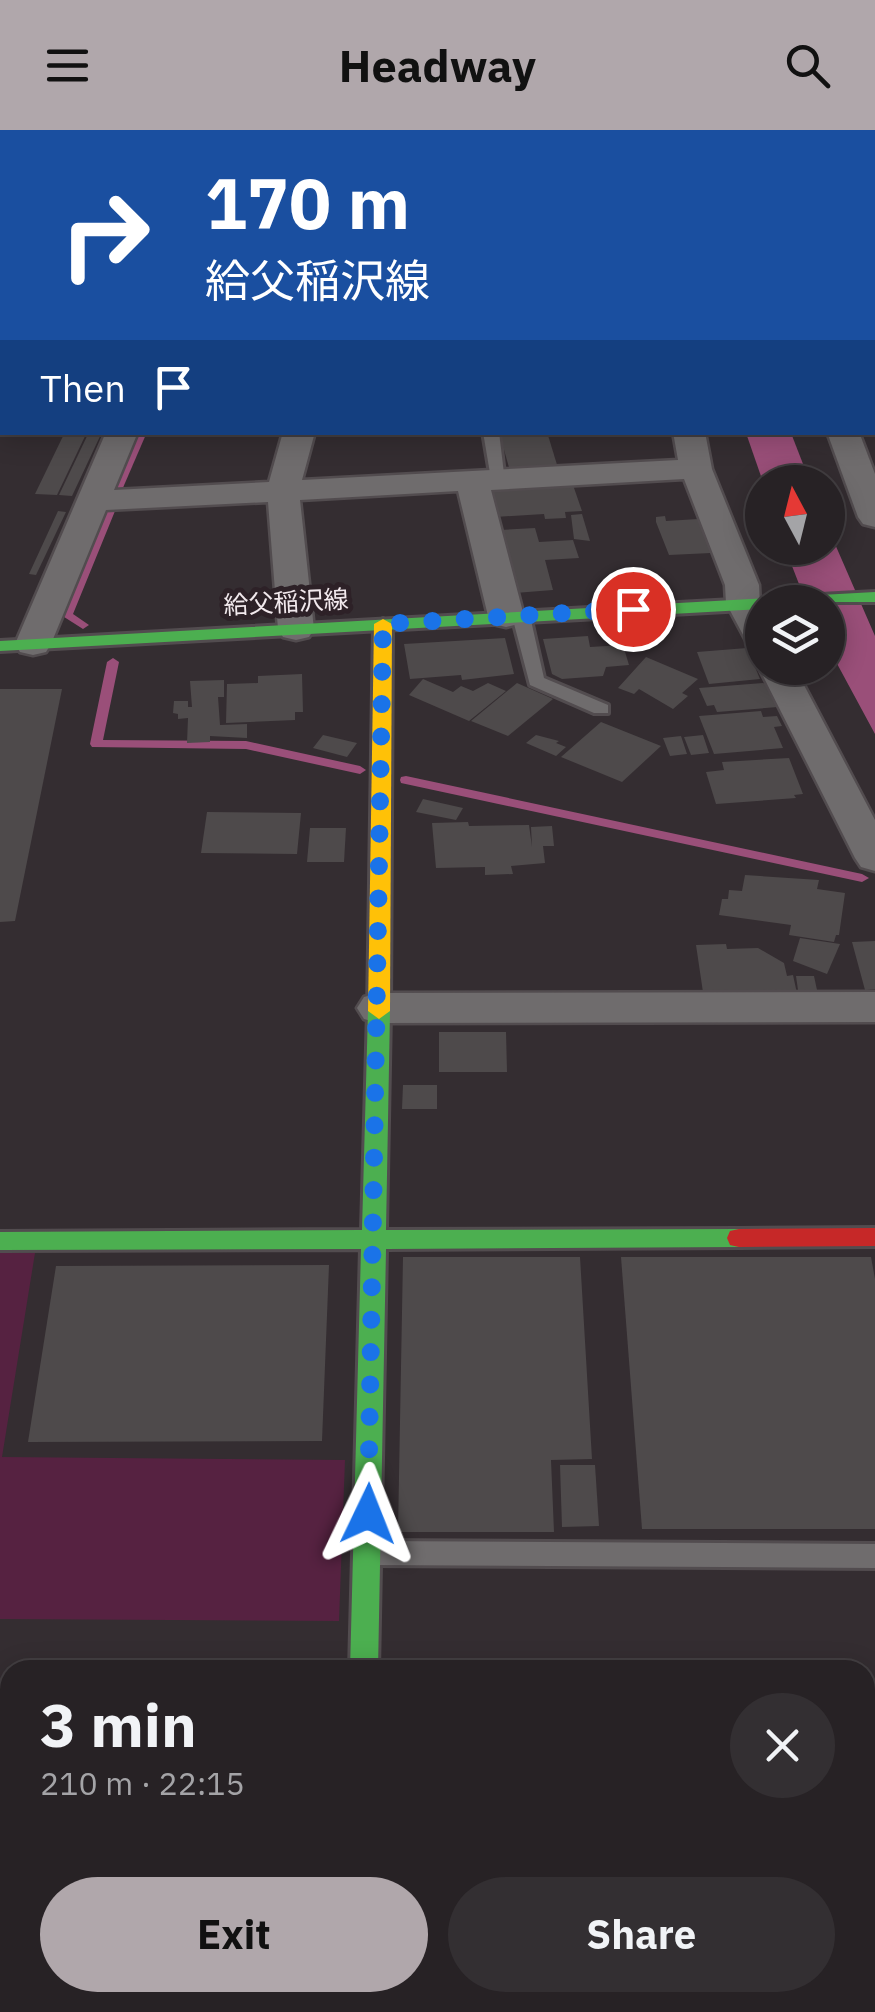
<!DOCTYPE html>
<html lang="en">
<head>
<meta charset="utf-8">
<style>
	body { margin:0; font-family:"IBM Plex Sans","Noto Sans JP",sans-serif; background:#332f32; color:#f1f3f6; height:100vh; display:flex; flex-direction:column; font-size:38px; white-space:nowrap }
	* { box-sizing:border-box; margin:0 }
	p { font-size:32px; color:#a4a4a7 }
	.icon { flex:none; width:55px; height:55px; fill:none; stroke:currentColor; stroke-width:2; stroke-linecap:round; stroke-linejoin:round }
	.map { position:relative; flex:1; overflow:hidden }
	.drawer { position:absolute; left:0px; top:1530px; width:875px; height:352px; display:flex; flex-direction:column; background:#272225; border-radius:30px 30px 0 0; box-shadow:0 5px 25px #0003,0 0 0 2px #433f42 }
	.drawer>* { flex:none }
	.guide { position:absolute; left:0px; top:0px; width:875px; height:305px; box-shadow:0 5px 25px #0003,0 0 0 2px #433f42; background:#1a4fa0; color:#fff; overflow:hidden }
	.needle { width:65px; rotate:353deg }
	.tools { position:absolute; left:745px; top:335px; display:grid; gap:20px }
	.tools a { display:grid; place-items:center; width:100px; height:100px; border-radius:50%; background:#272225; box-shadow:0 5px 25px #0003,0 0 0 2px #433f42; font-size:50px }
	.pin { position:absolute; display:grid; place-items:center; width:85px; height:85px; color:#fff; margin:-42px; border:5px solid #fff; border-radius:50%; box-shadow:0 2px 10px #0007 }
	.me { position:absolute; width:110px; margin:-55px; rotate:2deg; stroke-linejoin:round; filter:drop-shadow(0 0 8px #0008) }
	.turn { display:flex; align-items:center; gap:35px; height:210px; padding:0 40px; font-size:45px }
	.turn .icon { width:130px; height:130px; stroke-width:2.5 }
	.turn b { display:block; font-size:70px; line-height:85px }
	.then { display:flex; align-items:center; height:95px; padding:0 40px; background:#0003; gap:20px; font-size:38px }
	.round { display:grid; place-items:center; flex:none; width:105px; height:105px; border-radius:52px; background:#332f32 }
	.headline { display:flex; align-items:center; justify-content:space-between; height:170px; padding:0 40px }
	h1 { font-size:60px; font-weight:700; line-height:75px }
	.button { display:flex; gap:20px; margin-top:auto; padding:20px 40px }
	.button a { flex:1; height:115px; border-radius:60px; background:#b0a7ab; color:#111; font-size:40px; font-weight:700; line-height:115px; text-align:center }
	.button a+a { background:#332f32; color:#f1f3f6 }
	header { display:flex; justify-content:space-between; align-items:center; height:130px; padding:0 40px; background:#b0a7ab; color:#111; font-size:45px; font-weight:700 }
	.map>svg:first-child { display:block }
</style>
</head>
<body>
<header><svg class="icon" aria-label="menu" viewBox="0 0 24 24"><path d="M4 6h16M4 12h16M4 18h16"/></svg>Headway<svg class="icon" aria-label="search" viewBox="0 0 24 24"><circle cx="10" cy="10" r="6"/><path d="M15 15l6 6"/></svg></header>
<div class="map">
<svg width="875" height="1882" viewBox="0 0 875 1882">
	<rect width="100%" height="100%" fill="#342d31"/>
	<path fill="#562241" d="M 0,1123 L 35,1123 L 2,1327 L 345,1330 L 339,1491 L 0,1489 Z"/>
	<g fill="#9a4f79">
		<path d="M 746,303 L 791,303 L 810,352 L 763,352 Z"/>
		<path d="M 828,398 L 875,506 L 875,604 L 828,517 L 828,472 L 806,472 L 785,418 L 828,418 Z"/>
	</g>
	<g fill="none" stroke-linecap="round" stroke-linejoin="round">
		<g fill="#9a4f79" fill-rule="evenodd">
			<path d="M 448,0 L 456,0 L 455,2 L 447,2 Z"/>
			<path d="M 137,302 L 147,302 L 122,360 L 113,362 L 112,360 Z"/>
			<path d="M 109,378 L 115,381 L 73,484 L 89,495 L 83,499 L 61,485 L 103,381 Z"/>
			<path d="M 113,528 L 119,532 L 103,610 L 246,611 L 360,636 L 366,640 L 360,644 L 246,619 L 92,617 L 90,614 L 107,532 Z"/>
			<path d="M 406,646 L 862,744 L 869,748 L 862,752 L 401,653 L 400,650 L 401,647 Z"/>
		</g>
	</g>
	<g fill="#4e4a4b">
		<path d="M 65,302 L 87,302 L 57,365 L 35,364 Z"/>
		<path d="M 89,302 L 102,302 L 72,366 L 59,365 Z"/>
		<path d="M 499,302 L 547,302 L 558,338 L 510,341 Z"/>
		<path d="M 573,355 L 582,381 L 565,382 L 566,388 L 545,389 L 544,384 L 495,387 L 487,358 Z"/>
		<path d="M 58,381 L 66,382 L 36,445 L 29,444 Z"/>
		<path d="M 582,384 L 590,411 L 574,409 L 571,385 Z"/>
		<path d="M 665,386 L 666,391 L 698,389 L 711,423 L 669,425 L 656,392 L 656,387 Z"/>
		<path d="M 535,398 L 539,412 L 573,410 L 579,428 L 545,430 L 553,460 L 515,463 L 499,400 Z"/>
		<path d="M 588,506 L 590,517 L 623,515 L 629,535 L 606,537 L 603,546 L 562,549 L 552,544 L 543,509 Z"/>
		<path d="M 505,508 L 514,544 L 462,550 L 461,545 L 410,549 L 404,514 Z"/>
		<path d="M 747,518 L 760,549 L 709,554 L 697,522 Z"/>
		<path d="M 646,527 L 698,549 L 682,563 L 688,566 L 673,579 L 639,559 L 634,564 L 618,558 Z"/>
		<path d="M 302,544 L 303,582 L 295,582 L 295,590 L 226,593 L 227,554 L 258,553 L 258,546 Z"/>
		<path d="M 423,549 L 453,562 L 461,556 L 473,561 L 488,553 L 506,561 L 469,591 L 409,565 Z"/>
		<path d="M 224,550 L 224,567 L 218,567 L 220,595 L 247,594 L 247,608 L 210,606 L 210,612 L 187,613 L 188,588 L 178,589 L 178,584 L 173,583 L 174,571 L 188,571 L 188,577 L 192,577 L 190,551 Z"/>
		<path d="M 517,553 L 553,569 L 508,606 L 471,591 Z"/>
		<path d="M 763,553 L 769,555 L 778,577 L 717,582 L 714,575 L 707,576 L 699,558 Z"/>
		<path d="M 0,559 L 62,559 L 15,791 L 0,792 Z"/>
		<path d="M 761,581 L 763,587 L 777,586 L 782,596 L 774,597 L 783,618 L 714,624 L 699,586 Z"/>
		<path d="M 601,592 L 661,616 L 622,652 L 561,627 Z"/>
		<path d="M 323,605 L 357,613 L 347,627 L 313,618 Z"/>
		<path d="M 536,605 L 559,611 L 556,613 L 566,617 L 556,626 L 526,613 Z"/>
		<path d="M 703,605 L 709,623 L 691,625 L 684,607 Z"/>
		<path d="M 681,606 L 687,624 L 670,626 L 663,608 Z"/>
		<path d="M 789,628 L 803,664 L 794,665 L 796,668 L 716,674 L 706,642 L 724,640 L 722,632 Z"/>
		<path d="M 423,669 L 463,678 L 456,690 L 416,682 Z"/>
		<path d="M 207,682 L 301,683 L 297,724 L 201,723 Z"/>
		<path d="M 468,692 L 469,696 L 529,695 L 532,717 L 531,697 L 552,696 L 554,716 L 543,716 L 545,733 L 511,736 L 513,744 L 485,745 L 485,737 L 436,738 L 432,693 Z"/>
		<path d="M 310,698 L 346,698 L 344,732 L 307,732 Z"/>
		<path d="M 745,745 L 819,750 L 817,759 L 845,763 L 839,805 L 836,805 L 834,812 L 789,805 L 791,795 L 719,785 L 722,769 L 728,769 L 729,760 L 742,761 Z"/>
		<path d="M 800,808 L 840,814 L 827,844 L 793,831 Z"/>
		<path d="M 875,811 L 875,859 L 865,860 L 852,812 Z"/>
		<path d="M 726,814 L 727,819 L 758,818 L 784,833 L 787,846 L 793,845 L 798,868 L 704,869 L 696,815 Z"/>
		<path d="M 796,846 L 814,846 L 817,860 L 798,860 Z"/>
		<path d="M 439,902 L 506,902 L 507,942 L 439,942 Z"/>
		<path d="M 403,955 L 437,955 L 437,979 L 402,979 Z"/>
		<path d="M 403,1127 L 580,1127 L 592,1329 L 551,1330 L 554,1402 L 398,1402 Z"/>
		<path d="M 621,1127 L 871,1127 L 875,1149 L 875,1399 L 642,1399 Z"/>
		<path d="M 329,1135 L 322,1311 L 28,1312 L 56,1136 Z"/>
		<path d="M 560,1335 L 595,1335 L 599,1396 L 562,1397 Z"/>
	</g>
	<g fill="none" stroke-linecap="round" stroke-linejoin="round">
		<g stroke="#524c4f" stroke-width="6">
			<g id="lane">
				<path d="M 170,0 L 215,0 L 216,2 L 171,2 Z"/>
				<path d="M 483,302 L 499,302 L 505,352 L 491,349 Z"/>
				<path d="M 521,481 L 530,486 L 544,548 L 608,575 L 608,583 L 594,583 L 530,555 L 512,486 Z"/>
				<path d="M 371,1411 L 875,1414 L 875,1438 L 371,1435 L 361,1431 L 357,1423 L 361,1415 Z"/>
				<rect x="0" y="1584" width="10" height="28"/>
				<rect x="0" y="1771" width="10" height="32"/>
			</g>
		</g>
		<g stroke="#524c4f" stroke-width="5">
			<g id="street">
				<path d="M 464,0 L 498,0 L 500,2 L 466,2 Z"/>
				<rect x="872" y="145" width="3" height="18"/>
				<rect x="872" y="252" width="3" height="18"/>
				<path d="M 106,302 L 138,302 L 114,360 L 269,352 L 283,302 L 315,302 L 302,350 L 678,330 L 673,302 L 705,302 L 712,339 L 759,455 L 762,519 L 749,516 L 726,473 L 725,455 L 684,349 L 491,360 L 524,486 L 519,494 L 506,497 L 493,494 L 488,486 L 458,361 L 300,370 L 314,499 L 309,507 L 296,510 L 283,507 L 278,499 L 268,372 L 106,380 L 51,514 L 46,522 L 33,525 L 20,522 L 15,514 Z"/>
				<path d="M 827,302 L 859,302 L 875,344 L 875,397 L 863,394 L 858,387 Z"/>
				<path d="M 762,533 L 762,538 L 795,538 L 875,690 L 875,741 L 861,737 L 855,728 L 759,538 Z"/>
				<path d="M 875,862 L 875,892 L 379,893 L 364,889 L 357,878 L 364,867 L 379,863 Z"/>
				<rect x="324" y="1872" width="64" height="10"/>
			</g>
		</g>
		<g stroke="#524c4f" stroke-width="6">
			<g id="fast">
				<path d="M 875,462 L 875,472 L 762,472 L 762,479 L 0,521 L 0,511 Z"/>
				<path d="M 379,873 L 390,881 L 386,1100 L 739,1099 L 748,1101 L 751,1108 L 748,1115 L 739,1117 L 386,1119 L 378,1540 L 350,1540 L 361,1119 L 0,1120 L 0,1102 L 362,1100 L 368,881 Z"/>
			</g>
		</g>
		<g stroke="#524c4f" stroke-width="6">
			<path id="slow" d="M 383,489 L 392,494 L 390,881 L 379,889 L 368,881 L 374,494 Z"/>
		</g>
		<g stroke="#524c4f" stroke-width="6">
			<path id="jam" d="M 875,1098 L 875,1116 L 739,1117 L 730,1115 L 727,1108 L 730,1101 L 739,1099 Z"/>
		</g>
		<use href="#lane" fill="#6f6c6d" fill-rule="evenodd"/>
		<use href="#street" fill="#6f6c6d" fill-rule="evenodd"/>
		<use href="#fast" fill="#4caf50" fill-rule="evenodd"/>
		<use href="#slow" fill="#ffc107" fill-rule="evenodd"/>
		<use href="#jam" fill="#c62828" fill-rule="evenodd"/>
	</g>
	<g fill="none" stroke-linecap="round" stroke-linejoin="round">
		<path stroke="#1a73e8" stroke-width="18" stroke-dasharray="0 32.4" d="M 368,1384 L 383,494 L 633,479"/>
	</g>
	<g text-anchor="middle" stroke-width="10" stroke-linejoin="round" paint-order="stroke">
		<g font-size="25" fill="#f2e9ed" stroke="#2d2127">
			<text transform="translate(286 472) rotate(-3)" y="9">給父稲沢線</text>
		</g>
	</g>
</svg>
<div class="tools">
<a><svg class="needle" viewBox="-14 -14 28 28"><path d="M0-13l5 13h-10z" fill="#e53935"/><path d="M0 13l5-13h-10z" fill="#a4a4a7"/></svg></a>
<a><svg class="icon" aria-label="layers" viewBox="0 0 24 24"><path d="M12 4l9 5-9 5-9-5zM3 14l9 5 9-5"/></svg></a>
</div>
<div class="pin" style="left:633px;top:479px;background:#d93025"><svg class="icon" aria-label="arrive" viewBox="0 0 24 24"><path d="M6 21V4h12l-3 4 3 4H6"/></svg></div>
<svg class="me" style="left:368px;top:1384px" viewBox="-20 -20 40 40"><path d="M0-17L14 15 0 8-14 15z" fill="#1a73e8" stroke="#fff" stroke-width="4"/></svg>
<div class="guide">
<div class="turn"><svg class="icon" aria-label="right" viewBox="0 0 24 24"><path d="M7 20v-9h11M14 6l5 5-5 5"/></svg><div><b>170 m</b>給父稲沢線</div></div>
<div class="then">Then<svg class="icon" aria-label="arrive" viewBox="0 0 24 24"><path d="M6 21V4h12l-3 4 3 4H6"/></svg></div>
</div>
<section class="drawer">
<div class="headline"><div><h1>3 min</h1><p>210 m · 22:15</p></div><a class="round"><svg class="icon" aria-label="close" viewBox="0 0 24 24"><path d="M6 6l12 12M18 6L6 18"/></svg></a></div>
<div class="button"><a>Exit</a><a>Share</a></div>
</section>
</div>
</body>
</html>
